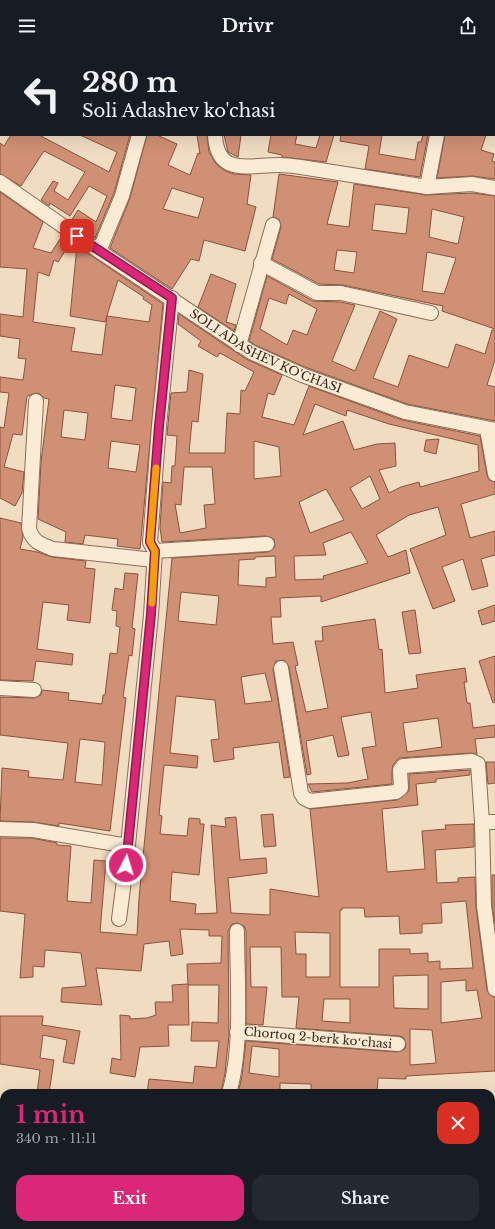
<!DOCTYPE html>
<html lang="en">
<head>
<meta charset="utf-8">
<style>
	body { margin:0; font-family:"Libre Baskerville",serif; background:#242831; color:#f1f3f6; height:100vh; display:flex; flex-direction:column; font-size:15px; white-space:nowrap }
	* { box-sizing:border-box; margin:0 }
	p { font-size:13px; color:#9ea1a6 }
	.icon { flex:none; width:22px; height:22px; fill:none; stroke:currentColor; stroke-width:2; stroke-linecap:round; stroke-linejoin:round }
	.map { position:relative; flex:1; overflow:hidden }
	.drawer { position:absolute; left:0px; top:1037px; width:495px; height:140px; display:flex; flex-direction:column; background:#171b24; border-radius:12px 12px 0 0; box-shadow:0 4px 16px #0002 }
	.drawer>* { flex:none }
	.guide { position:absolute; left:0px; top:0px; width:495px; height:84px; box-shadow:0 4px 16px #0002; background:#171b24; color:#f1f3f6; overflow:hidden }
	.pin { position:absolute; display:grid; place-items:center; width:34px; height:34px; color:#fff; margin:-17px; border-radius:8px; box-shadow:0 2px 6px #0006 }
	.me { position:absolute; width:44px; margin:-22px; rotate:5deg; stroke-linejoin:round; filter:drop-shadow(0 0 3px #0008) }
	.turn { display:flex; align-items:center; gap:14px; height:84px; padding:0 16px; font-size:18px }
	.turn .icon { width:52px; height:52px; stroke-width:2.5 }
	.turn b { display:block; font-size:28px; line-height:34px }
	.round { display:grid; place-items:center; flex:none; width:42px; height:42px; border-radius:12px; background:#242831 }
	.overview { display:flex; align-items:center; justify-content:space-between; height:68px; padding:0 16px }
	h1 { font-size:24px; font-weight:700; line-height:30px; color:#db2777 }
	.action { display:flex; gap:8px; margin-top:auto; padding:8px 16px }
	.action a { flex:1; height:46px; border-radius:12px; background:#db2777; color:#fff; font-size:16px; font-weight:700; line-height:46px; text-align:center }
	.action a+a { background:#242831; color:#f1f3f6 }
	header { display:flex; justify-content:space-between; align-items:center; height:52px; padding:0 16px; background:#171b24; font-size:18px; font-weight:700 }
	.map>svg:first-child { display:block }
</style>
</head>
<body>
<header><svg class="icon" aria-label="menu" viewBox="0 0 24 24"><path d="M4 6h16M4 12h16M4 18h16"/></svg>Drivr<svg class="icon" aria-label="share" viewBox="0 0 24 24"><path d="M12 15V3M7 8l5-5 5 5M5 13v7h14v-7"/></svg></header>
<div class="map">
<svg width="495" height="1177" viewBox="0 0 495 1177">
	<rect width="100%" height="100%" fill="#f0dcc1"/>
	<g fill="#d09075" stroke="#8b523c" fill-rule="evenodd">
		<path d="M 11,83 L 39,83 L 109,120 L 117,100 L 80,83 L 130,83 L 114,141 L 95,186 L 71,169 L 78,158 L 96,170 L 107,144 L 89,134 L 70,164 L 50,151 L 49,154 L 41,148 L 53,129 L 58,131 L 54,139 L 68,148 L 85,120 L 44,99 L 21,134 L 0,122 L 0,91 L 4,94 Z"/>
		<path d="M 147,83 L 157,83 L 177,92 L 168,113 L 190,123 L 198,101 L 200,102 L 197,83 L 207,83 L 209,100 L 216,112 L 225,119 L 234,122 L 251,123 L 247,152 L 256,155 L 245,199 L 204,188 L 199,209 L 191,207 L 172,237 L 110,196 L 130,146 ZM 172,136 L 204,146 L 198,166 L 163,157 Z"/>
		<path d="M 224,83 L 241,83 L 238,105 L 228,100 Z"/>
		<path d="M 271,83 L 297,83 L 295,92 L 316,96 L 320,83 L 334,83 L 326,110 L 282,105 L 282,103 L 268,100 Z"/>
		<path d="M 341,83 L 382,83 L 379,102 L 415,108 L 418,90 L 421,90 L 423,83 L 428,83 L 420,125 L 365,117 L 369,94 L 340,89 Z"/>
		<path d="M 445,83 L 486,83 L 481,98 L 494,102 L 492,109 L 495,110 L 495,127 L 472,124 L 437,126 Z"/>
		<path d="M 279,122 L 338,130 L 327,172 L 349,175 L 354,132 L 426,143 L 472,141 L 495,144 L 495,277 L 442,259 L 443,254 L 343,233 L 319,232 L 272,207 L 281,175 L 279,167 L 273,165 ZM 375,152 L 409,156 L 406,182 L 372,178 ZM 432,157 L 464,165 L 458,192 L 429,185 ZM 337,198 L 357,200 L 354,221 L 334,218 ZM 427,200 L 456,206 L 444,242 L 422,239 Z"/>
		<path d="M 0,140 L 43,170 L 33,196 L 51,201 L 62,184 L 71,190 L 58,210 L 54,208 L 49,224 L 38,220 L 33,270 L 75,276 L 71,299 L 102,303 L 107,264 L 149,270 L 152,253 L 143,247 L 144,245 L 118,228 L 105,270 L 70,264 L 77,194 L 163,252 L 140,497 L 117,494 L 118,487 L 85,483 L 83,492 L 65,490 L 66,480 L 38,467 L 41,410 L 49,347 L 44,346 L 40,342 L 36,341 L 27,344 L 22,383 L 13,382 L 4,415 L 24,420 L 22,441 L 15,454 L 0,446 L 0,375 L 4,376 L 9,341 L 0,340 L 0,325 L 23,328 L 26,307 L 18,306 L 20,287 L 0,284 L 0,262 L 23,265 L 27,217 L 0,215 ZM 115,333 L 136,336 L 132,369 L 111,366 ZM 64,358 L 88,361 L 85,388 L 61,385 ZM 111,389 L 140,393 L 136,420 L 108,416 Z"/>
		<path d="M 211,222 L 236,232 L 226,270 L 236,273 L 234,279 L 198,255 Z"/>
		<path d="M 267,224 L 313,249 L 340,250 L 355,253 L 332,309 L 355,319 L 380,259 L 397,267 L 373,326 L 398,335 L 409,303 L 448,316 L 456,292 L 485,302 L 492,278 L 495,278 L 495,308 L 487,333 L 495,335 L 495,369 L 407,352 L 305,315 L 255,293 L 249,289 ZM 289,242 L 317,257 L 307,283 L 293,278 L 287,293 L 260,277 L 269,246 L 286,252 Z"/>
		<path d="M 179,262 L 246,307 L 282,323 L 274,343 L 268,341 L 262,365 L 294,373 L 309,334 L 402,368 L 480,384 L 487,423 L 489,428 L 495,430 L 495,442 L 461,452 L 470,486 L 495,479 L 495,503 L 481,507 L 488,534 L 472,538 L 463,507 L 442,515 L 455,549 L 433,557 L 410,497 L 446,483 L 438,455 L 409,463 L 376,483 L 388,505 L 406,498 L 410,521 L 321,550 L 321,544 L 280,546 L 281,565 L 271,565 L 273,592 L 293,590 L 298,613 L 295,614 L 306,660 L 328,656 L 315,589 L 323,589 L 322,575 L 375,567 L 379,598 L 382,597 L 385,641 L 418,636 L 416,623 L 465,616 L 467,630 L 464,630 L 467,651 L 470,651 L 473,676 L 495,673 L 495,685 L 475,687 L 477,702 L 471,701 L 399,706 L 393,713 L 392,718 L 392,732 L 312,740 L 308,732 L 347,731 L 368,727 L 362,696 L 376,694 L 371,660 L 341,665 L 349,703 L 338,705 L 333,683 L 306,689 L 311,722 L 307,723 L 289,615 L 284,608 L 276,609 L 273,617 L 290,725 L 284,726 L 279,690 L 233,696 L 234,707 L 214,710 L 211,688 L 219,687 L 215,648 L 176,644 L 170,701 L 198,704 L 197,716 L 164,713 L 159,763 L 162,764 L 160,782 L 187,784 L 189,766 L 200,767 L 200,772 L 204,772 L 199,823 L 172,820 L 170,849 L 196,852 L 195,862 L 217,861 L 211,773 L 226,775 L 225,766 L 236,765 L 240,808 L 266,806 L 267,821 L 228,826 L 231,861 L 270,863 L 270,837 L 319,845 L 310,757 L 397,748 L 409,739 L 409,722 L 470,718 L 470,723 L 436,727 L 436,730 L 416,732 L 418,753 L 382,757 L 387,820 L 425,817 L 422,779 L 446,777 L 445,773 L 474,772 L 474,795 L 435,798 L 437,831 L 458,830 L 458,826 L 475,825 L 476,855 L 487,938 L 489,942 L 495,945 L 495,1019 L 406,1024 L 406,1027 L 378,1026 L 377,1041 L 311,1041 L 311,1032 L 280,1031 L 280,1041 L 238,1041 L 242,1024 L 246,989 L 397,1000 L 405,997 L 406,992 L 403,985 L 399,984 L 296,976 L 299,945 L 282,945 L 281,895 L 250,895 L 251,935 L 267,935 L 263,973 L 246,972 L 246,879 L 244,874 L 237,871 L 232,872 L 228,879 L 229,983 L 225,1021 L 221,1040 L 147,1041 L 149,1027 L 193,1031 L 195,1014 L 216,1016 L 219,989 L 191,989 L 192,970 L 218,971 L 219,933 L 188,933 L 187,912 L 221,911 L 222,884 L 209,884 L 209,878 L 180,877 L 183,902 L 171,904 L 169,889 L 144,892 L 141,919 L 96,916 L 102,953 L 61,950 L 62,936 L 86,934 L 81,901 L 45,898 L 44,915 L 33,914 L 33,925 L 20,926 L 25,862 L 0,859 L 0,786 L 32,786 L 57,791 L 57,793 L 71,794 L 67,849 L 91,851 L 94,808 L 106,809 L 100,880 L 137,883 L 139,846 L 172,506 L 268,500 L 275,495 L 274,487 L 266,484 L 162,490 L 160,476 L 163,430 L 171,431 L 172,414 L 175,414 L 177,384 L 167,383 L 171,341 L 187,340 L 189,318 L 203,322 L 198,370 L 192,369 L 189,401 L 225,401 L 227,361 L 240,362 L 241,338 L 245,339 L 254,320 L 220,301 L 217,305 L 198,294 L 201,289 L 178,272 ZM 315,352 L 346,364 L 347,358 L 389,372 L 478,393 L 479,419 L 420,435 L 419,430 L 401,435 L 389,441 L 379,418 L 396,414 L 395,391 L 377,392 L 354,398 L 343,369 L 303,383 ZM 254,389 L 279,395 L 281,424 L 254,427 ZM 184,415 L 212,415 L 215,452 L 204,453 L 206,476 L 180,481 L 175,452 L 181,453 ZM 370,424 L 380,447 L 362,457 L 350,436 ZM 326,437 L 344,468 L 310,481 L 299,450 ZM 351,480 L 368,511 L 323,524 L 324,527 L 295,528 L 294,504 L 326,503 L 323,491 ZM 275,504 L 276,525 L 266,526 L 266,535 L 238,533 L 239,508 L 255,507 L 255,505 ZM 181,540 L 219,544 L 216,573 L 178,569 ZM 265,621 L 272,649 L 245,652 L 241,625 ZM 438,666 L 442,695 L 407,700 L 403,671 ZM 466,849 L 473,916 L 440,917 L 440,909 L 428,910 L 428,901 L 410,902 L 410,897 L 379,897 L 379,935 L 340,935 L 340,858 L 342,858 L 342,856 L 364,856 L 365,865 L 399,864 L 400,882 L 422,881 L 422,872 L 442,871 L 441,851 ZM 295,880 L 330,881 L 330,925 L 306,925 L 306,902 L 296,902 ZM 428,923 L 428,957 L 394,956 L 393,924 ZM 466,928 L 466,939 L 477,938 L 482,966 L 441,971 L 441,930 ZM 324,947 L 350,947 L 350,971 L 322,969 ZM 410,977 L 432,978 L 436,1011 L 410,1013 ZM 252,994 L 279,997 L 279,1025 L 249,1021 Z"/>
		<path d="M 439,387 L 436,402 L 424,399 L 426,388 Z"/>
		<path d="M 0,466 L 21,471 L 23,485 L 20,497 L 37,500 L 52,505 L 86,509 L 85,516 L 95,517 L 90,571 L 67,568 L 69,553 L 43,550 L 37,597 L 73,602 L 72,613 L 36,609 L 33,629 L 0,628 Z"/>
		<path d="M 125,521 L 138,522 L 132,576 L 135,577 L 132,604 L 129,603 L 123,645 L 126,646 L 110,779 L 59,771 L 59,774 L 33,770 L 0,769 L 2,716 L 29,719 L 28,725 L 63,728 L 68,691 L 0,683 L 0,645 L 34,646 L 41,643 L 42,638 L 69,641 L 68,648 L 102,652 L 103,643 L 105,643 L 110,601 L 117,602 L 120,575 L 116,574 L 117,559 L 112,558 L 115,536 L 123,538 ZM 80,687 L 105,690 L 102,733 L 75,730 Z"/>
		<path d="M 495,553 L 495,569 L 482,573 L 478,559 Z"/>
		<path d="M 415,558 L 421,601 L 409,602 L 402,560 Z"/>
		<path d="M 495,604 L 495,650 L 493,651 L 479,609 Z"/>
		<path d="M 486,710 L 495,710 L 495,731 L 488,732 Z"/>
		<path d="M 273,762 L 276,794 L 264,795 L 261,763 Z"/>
		<path d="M 492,823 L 495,823 L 495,872 L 492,853 Z"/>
		<path d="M 188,932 L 189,973 L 168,973 L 169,994 L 140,995 L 135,1025 L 110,1021 L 112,1006 L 121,1008 L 120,963 L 130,964 L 130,967 L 147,966 L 156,963 L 155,950 L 173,950 L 172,933 Z"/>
		<path d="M 0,964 L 43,964 L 42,973 L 80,979 L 74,1012 L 63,1010 L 67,988 L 43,983 L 40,1006 L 54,1008 L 49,1041 L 37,1041 L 40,1018 L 0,1012 Z"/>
	</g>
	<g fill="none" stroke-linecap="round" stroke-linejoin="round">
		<g stroke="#8a6d58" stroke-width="16">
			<g id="minor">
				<path d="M 157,1 L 157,0"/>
				<path d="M 454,1 L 454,0"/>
				<path d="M 215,83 C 217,125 249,113 279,113 C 287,113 294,114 301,115 L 427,135"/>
				<path d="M 437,83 L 427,135 L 472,132 L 495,136"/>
				<path id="s1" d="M 0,130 L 90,193 L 251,300 L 302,323 L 405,360 L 495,378"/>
				<path d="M 99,199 L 122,144 L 139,83"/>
				<path d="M 261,211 L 317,241 L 341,241 L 431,261"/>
				<path d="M 239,293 L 273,173"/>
				<path d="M 36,349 L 29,477 C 33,490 40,492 53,497 L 154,508"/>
				<path d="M 487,377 L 495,422"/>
				<path d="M 155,499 L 267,492"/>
				<path d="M 281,616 L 301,741 L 304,746 L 310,749 L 396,740 L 401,736 L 400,718 L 403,714 L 472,709 L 478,712 L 482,770"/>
				<path d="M 0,636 L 34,638"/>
				<path d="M 495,770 L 482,770 L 484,854 L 495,937"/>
				<path d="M 0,777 L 33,778 L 128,794"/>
				<path d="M 119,867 L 126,813 L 151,563 L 155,499 L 150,490 L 159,374 L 172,246"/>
				<path d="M 237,980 L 398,992"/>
				<path d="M 229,1041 C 243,996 237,927 237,879"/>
				<path d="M 491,1149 L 495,1148"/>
				<path d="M 317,1173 L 318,1177"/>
			</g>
		</g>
		<use href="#minor" stroke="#faebd5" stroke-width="14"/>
	</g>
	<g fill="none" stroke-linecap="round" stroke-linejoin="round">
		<g stroke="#8e194d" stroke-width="10">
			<path id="route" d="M 77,184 L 172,246 L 159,374 L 150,490 L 155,499 L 151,562 L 126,813"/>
		</g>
		<use href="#route" stroke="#db2777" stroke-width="7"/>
		<path stroke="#f59e0b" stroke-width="7" d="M 152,551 L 155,499 L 150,490 L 156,416"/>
	</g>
	<g text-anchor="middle" stroke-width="3" stroke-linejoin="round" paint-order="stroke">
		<g font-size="12" fill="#39271d" stroke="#f7e8d1">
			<text dy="4" stroke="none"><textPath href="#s1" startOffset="316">SOLI ADASHEV KO'CHASI</textPath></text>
			<text transform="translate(318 986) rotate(5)" y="4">Chortoq 2-berk koʻchasi</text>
		</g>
	</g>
</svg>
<div class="pin" style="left:77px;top:184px;background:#d93025"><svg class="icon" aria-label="arrive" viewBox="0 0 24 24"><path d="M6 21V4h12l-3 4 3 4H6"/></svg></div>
<svg class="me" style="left:126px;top:813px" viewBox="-20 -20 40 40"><circle r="17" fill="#db2777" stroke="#fff" stroke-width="3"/><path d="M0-11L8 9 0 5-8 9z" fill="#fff"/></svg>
<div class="guide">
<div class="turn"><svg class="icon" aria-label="left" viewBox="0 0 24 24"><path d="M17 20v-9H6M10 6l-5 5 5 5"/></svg><div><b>280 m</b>Soli Adashev ko'chasi</div></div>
</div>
<section class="drawer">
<div class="overview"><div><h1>1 min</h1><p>340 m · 11:11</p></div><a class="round" style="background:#d93025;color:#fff"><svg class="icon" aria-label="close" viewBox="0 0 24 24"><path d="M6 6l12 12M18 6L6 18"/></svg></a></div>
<div class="action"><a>Exit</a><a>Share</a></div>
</section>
</div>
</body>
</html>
